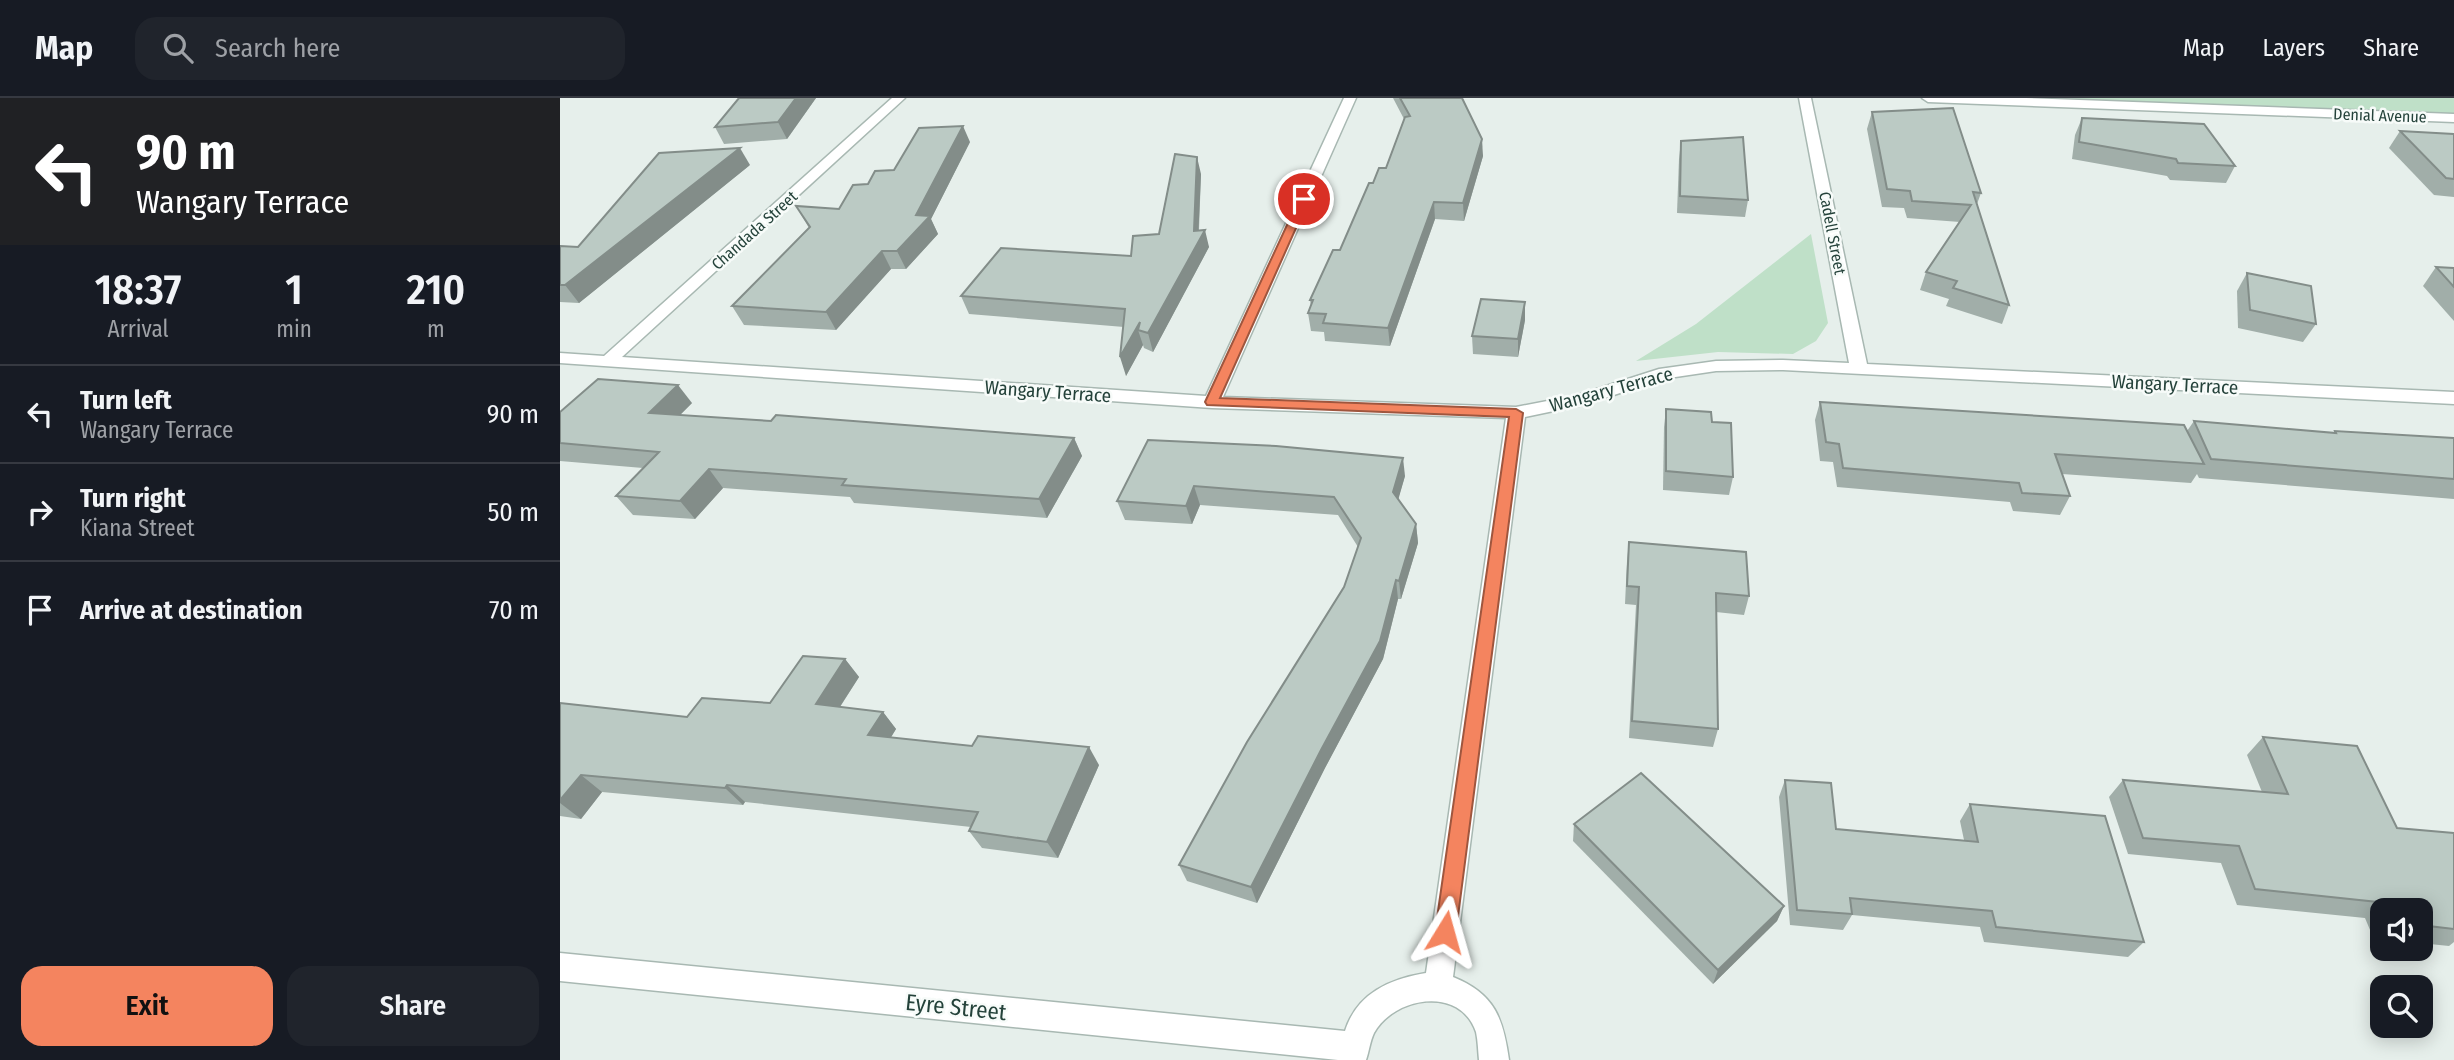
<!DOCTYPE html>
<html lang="en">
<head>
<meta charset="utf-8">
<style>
	body { margin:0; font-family:"Fira Sans Condensed",sans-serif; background:#20242c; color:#f1f3f6; height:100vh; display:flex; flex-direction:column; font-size:26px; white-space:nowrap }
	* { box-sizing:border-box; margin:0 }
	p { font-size:23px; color:#9ea1a6 }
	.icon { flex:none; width:38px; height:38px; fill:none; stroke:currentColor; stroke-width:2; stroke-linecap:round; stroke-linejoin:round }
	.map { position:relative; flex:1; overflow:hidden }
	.sheet { display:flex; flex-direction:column; background:#171b24; width:560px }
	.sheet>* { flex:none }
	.guide { background:#202124; color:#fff; overflow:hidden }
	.tools { position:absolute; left:1810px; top:800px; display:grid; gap:14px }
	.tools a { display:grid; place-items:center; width:63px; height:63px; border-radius:14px; background:#171b24; box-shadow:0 4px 18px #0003; font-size:35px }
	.pin { position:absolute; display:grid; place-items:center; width:60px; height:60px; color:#fff; margin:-30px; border:4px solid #fff; border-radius:50%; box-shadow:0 2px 7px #0007 }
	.me { position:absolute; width:77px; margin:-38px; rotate:8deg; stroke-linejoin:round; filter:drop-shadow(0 0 5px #0008) }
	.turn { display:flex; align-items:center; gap:24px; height:147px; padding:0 21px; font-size:32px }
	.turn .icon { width:91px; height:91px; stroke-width:2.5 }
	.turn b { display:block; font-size:49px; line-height:60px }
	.eta { display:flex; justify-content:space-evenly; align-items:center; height:119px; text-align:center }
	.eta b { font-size:42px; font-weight:600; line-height:49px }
	.action { display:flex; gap:14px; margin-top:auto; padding:14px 21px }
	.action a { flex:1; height:80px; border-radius:21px; background:#f4845f; color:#111; font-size:28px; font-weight:600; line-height:80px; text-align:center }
	.action a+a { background:#20242c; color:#f1f3f6 }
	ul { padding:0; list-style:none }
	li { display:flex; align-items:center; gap:21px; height:98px; padding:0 21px; border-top:2px solid #363941 }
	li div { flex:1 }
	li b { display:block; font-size:26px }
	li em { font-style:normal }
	header { display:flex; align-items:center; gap:42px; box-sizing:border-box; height:98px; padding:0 35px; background:#171b24; border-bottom:2px solid #363941 }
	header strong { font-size:33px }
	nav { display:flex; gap:38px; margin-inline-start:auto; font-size:24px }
	.search { width:490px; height:63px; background:#20242c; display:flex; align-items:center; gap:18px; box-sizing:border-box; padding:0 24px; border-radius:21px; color:#9ea1a6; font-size:26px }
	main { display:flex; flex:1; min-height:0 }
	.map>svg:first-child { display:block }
</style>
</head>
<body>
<header>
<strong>Map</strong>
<div class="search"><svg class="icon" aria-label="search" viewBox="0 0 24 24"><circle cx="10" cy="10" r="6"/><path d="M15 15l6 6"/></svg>Search here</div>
<nav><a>Map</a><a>Layers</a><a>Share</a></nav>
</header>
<main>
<section class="sheet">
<div class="guide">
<div class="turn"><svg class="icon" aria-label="left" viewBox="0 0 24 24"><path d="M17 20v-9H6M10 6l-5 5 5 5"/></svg><div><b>90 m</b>Wangary Terrace</div></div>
</div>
<div class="eta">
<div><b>18:37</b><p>Arrival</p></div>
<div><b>1</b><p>min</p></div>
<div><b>210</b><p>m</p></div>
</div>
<ul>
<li><svg class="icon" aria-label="left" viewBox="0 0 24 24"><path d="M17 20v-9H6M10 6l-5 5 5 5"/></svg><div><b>Turn left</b><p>Wangary Terrace</p></div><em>90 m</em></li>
<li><svg class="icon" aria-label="right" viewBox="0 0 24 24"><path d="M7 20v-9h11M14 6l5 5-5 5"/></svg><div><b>Turn right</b><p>Kiana Street</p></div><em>50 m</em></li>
<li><svg class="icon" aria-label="arrive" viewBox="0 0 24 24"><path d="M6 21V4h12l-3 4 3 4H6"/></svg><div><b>Arrive at destination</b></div><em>70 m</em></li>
</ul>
<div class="action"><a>Exit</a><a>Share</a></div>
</section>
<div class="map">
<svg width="1894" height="962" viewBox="0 0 1894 962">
	<rect width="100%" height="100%" fill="#e6efeb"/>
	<g fill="#bfe0c8">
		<path d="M 1470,0 L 1894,0 L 1894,16 Z"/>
		<path d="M 1251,136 L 1268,225 L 1256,243 L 1233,256 L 1158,254 L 1076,263 L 1136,226 Z"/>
	</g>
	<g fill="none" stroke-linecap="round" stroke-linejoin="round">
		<g stroke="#a8b8b2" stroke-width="3">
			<g id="street">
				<path d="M 332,0 L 345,0 L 62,259 L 646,298 L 784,0 L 796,0 L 663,299 L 956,309 L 1018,297 L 1099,271 L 1156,263 L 1223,262 L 1289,265 L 1239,0 L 1251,0 L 1307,266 L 1894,294 L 1894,306 L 1223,272 L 1156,273 L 1102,281 L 1027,306 L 965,319 L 893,879 C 935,896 943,920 949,962 L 919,962 C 918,953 918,943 916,934 C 900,887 834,899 814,935 C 810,943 809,954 806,962 L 778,962 L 0,883 L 0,855 L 785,933 C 797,895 830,881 866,875 L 946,320 L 652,310 L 0,265 L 0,255 L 44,258 Z"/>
				<path d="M 1362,0 L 1466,0 L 1894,16 L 1894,24 L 1368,4 Z"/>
			</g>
		</g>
		<use href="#street" fill="#fff" fill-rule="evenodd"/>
	</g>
	<g fill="#a1aea9">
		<path d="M 179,0 L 256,0 L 227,41 L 164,46 L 155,29 Z"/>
		<path d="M 833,0 L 902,0 L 923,58 L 904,123 L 875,121 L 830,248 L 765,243 L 764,234 L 751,233 L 748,215 L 751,208 L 750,202 L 780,152 L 813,85 L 826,70 L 844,21 Z"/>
		<path d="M 1312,14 L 1421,95 L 1417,106 L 1449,207 L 1442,226 L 1386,208 L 1389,201 L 1360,192 L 1366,174 L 1400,124 L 1347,120 L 1344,110 L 1322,109 L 1307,31 Z"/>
		<path d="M 1522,20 L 1675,68 L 1666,85 L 1610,82 L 1607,78 L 1512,61 L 1515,37 Z"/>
		<path d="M 1840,33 L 1894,36 L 1894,99 L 1874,97 L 1829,50 Z"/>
		<path d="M 1121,43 L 1188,102 L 1185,119 L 1117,115 L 1119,61 Z"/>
		<path d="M 410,44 L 371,121 L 378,136 L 346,171 L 331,171 L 276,232 L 184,227 L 172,208 L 249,130 L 236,108 L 279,111 L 308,86 L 334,72 Z"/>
		<path d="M 190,67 L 19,205 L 0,204 L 0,148 L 18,149 Z"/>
		<path d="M 641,76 L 639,132 L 649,149 L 593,254 L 584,250 L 583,247 L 566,278 L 564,229 L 409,216 L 401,198 L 571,158 L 599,136 Z"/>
		<path d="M 1876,169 L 1894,170 L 1894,223 L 1863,188 Z"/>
		<path d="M 1687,175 L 1756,226 L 1743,244 L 1678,230 L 1677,193 Z"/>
		<path d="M 965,204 L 965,222 L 958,259 L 913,256 L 912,238 Z"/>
		<path d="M 1260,304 L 1627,333 L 1634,323 L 1774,335 L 1775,333 L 1894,340 L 1894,401 L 1639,380 L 1637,376 L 1631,385 L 1502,376 L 1510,398 L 1500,417 L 1453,413 L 1450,404 L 1277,389 L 1273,364 L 1260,363 L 1255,322 Z"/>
		<path d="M 132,305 L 120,317 L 514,340 L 522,358 L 487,420 L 294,405 L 290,399 L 163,390 L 135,421 L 73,417 L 56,398 L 83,370 L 0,363 L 0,314 Z"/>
		<path d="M 1106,311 L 1152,324 L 1173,379 L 1169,397 L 1103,392 L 1104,329 Z"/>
		<path d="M 588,342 L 845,378 L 838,401 L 856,426 L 858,445 L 841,501 L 838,501 L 823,561 L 765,670 L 697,805 L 627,783 L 619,767 L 784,489 L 798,449 L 778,417 L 640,407 L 632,426 L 565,422 L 557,403 Z"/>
		<path d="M 1069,444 L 1189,498 L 1184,517 L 1156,514 L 1158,631 L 1153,649 L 1069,640 L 1076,507 L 1065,506 L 1067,463 Z"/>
		<path d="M 285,561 L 299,579 L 280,609 L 323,614 L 336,631 L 331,639 L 539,667 L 498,760 L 422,750 L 409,733 L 411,729 L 185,704 L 183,707 L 42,694 L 21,721 L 0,718 L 0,605 L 127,619 L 210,605 Z"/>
		<path d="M 1703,639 L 1837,730 L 1894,735 L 1894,844 L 1889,848 L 1860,845 L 1860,812 L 1822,812 L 1822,840 L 1813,839 L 1805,820 L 1677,807 L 1661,765 L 1568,756 L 1549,699 L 1563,682 L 1702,694 L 1687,657 Z"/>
		<path d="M 1225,682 L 1276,731 L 1404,742 L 1400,723 L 1410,706 L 1584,844 L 1568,859 L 1424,844 L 1420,829 L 1292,817 L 1283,832 L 1230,827 L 1219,699 Z"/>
		<path d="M 1014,726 L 1224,808 L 1217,823 L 1153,886 L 1013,743 Z"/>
	</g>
	<g fill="#838d89">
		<path d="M 236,0 L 256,0 L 227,41 L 218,24 Z"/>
		<path d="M 403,28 L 410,44 L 371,121 L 378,136 L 346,171 L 337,153 Z"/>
		<path d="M 922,41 L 923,58 L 904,123 L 903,105 Z"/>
		<path d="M 180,50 L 190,67 L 19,205 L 5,187 Z"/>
		<path d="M 637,59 L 641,76 L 638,143 L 645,132 L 649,149 L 593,254 L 588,235 Z"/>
		<path d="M 874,104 L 875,121 L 830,248 L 828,230 Z"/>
		<path d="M 322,153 L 331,171 L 276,232 L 266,214 Z"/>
		<path d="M 965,204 L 965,222 L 958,259 L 958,241 Z"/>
		<path d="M 580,224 L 578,232 L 583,247 L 566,278 L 560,259 Z"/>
		<path d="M 118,287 L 132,305 L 103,334 L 89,315 Z"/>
		<path d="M 514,340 L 522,358 L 487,420 L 479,401 Z"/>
		<path d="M 843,360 L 845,378 L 835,413 L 833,394 Z"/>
		<path d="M 149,371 L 163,390 L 135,421 L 120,403 Z"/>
		<path d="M 634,388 L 640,407 L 632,426 L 626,408 Z"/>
		<path d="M 856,426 L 858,445 L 841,501 L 839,483 Z"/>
		<path d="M 836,482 L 838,501 L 823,561 L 765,670 L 697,805 L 691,789 L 761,652 Z"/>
		<path d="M 285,561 L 299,579 L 270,624 L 256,606 Z"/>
		<path d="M 323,614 L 336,631 L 322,654 L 308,637 Z"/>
		<path d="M 529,649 L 539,667 L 498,760 L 487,744 Z"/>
		<path d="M 21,677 L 42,694 L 21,721 L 0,705 L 0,702 Z"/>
		<path d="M 167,687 L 185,704 L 183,707 L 165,690 Z"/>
		<path d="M 1224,808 L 1217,823 L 1153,886 L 1158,872 Z"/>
	</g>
	<g fill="#bbcac4" stroke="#838d89" stroke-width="2">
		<path d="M 179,0 L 236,0 L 218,24 L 155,29 Z"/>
		<path d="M 840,0 L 902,0 L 922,41 L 903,105 L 874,104 L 828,230 L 763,225 L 766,216 L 748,215 L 753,202 L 750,202 L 773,152 L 780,152 L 809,85 L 813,85 L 819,70 L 826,70 L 845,19 L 850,18 Z"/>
		<path d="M 1393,10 L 1421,95 L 1413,94 L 1449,207 L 1393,190 L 1397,183 L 1366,174 L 1411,107 L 1352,103 L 1350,93 L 1327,91 L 1312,14 Z"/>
		<path d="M 1522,20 L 1644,26 L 1675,68 L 1618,65 L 1616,61 L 1519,44 Z"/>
		<path d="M 403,28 L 356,117 L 370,118 L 337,153 L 322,153 L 266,214 L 172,208 L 250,129 L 236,108 L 279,111 L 293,87 L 308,86 L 315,73 L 334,72 L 359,30 Z"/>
		<path d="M 1840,33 L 1894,36 L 1894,81 L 1886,80 Z"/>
		<path d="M 1183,39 L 1188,102 L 1120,98 L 1121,43 Z"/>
		<path d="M 180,50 L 5,187 L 0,187 L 0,148 L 18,149 L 99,55 Z"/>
		<path d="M 615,56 L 637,59 L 634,133 L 645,132 L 588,235 L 578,232 L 580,224 L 560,259 L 565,211 L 401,198 L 441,150 L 571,158 L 573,138 L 599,136 Z"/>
		<path d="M 1876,169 L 1894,170 L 1894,189 Z"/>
		<path d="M 1687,175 L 1751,188 L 1756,226 L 1690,212 Z"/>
		<path d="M 921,201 L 965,204 L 958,241 L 912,238 Z"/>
		<path d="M 38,281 L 118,287 L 89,315 L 211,323 L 216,317 L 514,340 L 479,401 L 282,387 L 286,381 L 149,371 L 120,403 L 56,398 L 99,354 L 0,345 L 0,314 Z"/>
		<path d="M 1260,304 L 1624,327 L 1644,366 L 1495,356 L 1510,398 L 1462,395 L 1459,385 L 1283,370 L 1279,346 L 1266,344 Z"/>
		<path d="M 1106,311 L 1151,314 L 1152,324 L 1171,325 L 1173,379 L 1106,373 Z"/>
		<path d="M 1634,323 L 1776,335 L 1775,333 L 1894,340 L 1894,381 L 1651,361 Z"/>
		<path d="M 588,342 L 716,348 L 843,360 L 833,394 L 856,426 L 839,483 L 836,482 L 820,543 L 761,652 L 691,789 L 619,767 L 687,644 L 784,489 L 801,440 L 774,399 L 634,388 L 626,408 L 557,403 Z"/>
		<path d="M 1069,444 L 1186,454 L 1189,498 L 1156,495 L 1158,631 L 1072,623 L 1079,489 L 1067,488 Z"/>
		<path d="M 243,558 L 285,561 L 256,606 L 323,614 L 308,637 L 412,648 L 418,638 L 529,649 L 487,744 L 409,733 L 418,714 L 167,687 L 165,690 L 21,677 L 0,702 L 0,605 L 127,619 L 142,600 L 210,605 Z"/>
		<path d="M 1703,639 L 1797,648 L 1837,730 L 1894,735 L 1894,831 L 1860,827 L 1860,812 L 1830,812 L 1827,805 L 1695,791 L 1679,748 L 1583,740 L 1563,682 L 1728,696 Z"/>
		<path d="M 1081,675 L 1224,808 L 1158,872 L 1014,726 Z"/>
		<path d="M 1225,682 L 1271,685 L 1276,731 L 1418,744 L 1410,706 L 1545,718 L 1584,844 L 1436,829 L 1432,813 L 1290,800 L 1292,816 L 1237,812 Z"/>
	</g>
	<path fill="#f4845f" stroke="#9f563e" stroke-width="2" d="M 740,99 L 749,101 L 660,300 L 956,311 L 963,315 L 896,834 L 892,841 L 885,844 L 878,841 L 875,834 L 949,319 L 647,307 L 645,304 Z"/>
	<g text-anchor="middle" stroke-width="5" stroke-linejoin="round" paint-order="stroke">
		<g font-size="16" fill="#24423a" stroke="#f7fbf9">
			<text transform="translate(1820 17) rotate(2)" y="6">Denial Avenue</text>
			<text transform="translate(194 132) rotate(-42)" y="6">Chandada Street</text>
			<text transform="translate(1273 135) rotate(79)" y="6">Cadell Street</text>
		</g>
		<g font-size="19" fill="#24423a" stroke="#f7fbf9">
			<text transform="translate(1615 286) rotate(3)" y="7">Wangary Terrace</text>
			<text transform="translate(1051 291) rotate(-15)" y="7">Wangary Terrace</text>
			<text transform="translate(488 293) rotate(4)" y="7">Wangary Terrace</text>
		</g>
		<g font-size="23" fill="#24423a" stroke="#f7fbf9">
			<text transform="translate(396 909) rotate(6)" y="8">Eyre Street</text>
		</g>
	</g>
</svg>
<div class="tools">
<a><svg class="icon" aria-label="sound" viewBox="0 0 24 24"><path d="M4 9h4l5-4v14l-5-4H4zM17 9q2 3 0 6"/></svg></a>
<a><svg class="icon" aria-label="search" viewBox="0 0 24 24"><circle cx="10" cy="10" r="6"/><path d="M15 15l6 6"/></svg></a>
</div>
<div class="pin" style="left:744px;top:101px;background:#d93025"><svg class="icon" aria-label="arrive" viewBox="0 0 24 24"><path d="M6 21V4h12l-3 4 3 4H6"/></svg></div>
<svg class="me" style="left:885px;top:834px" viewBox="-20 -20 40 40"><path d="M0-17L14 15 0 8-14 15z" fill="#f4845f" stroke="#fff" stroke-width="4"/></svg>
</div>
</main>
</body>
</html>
